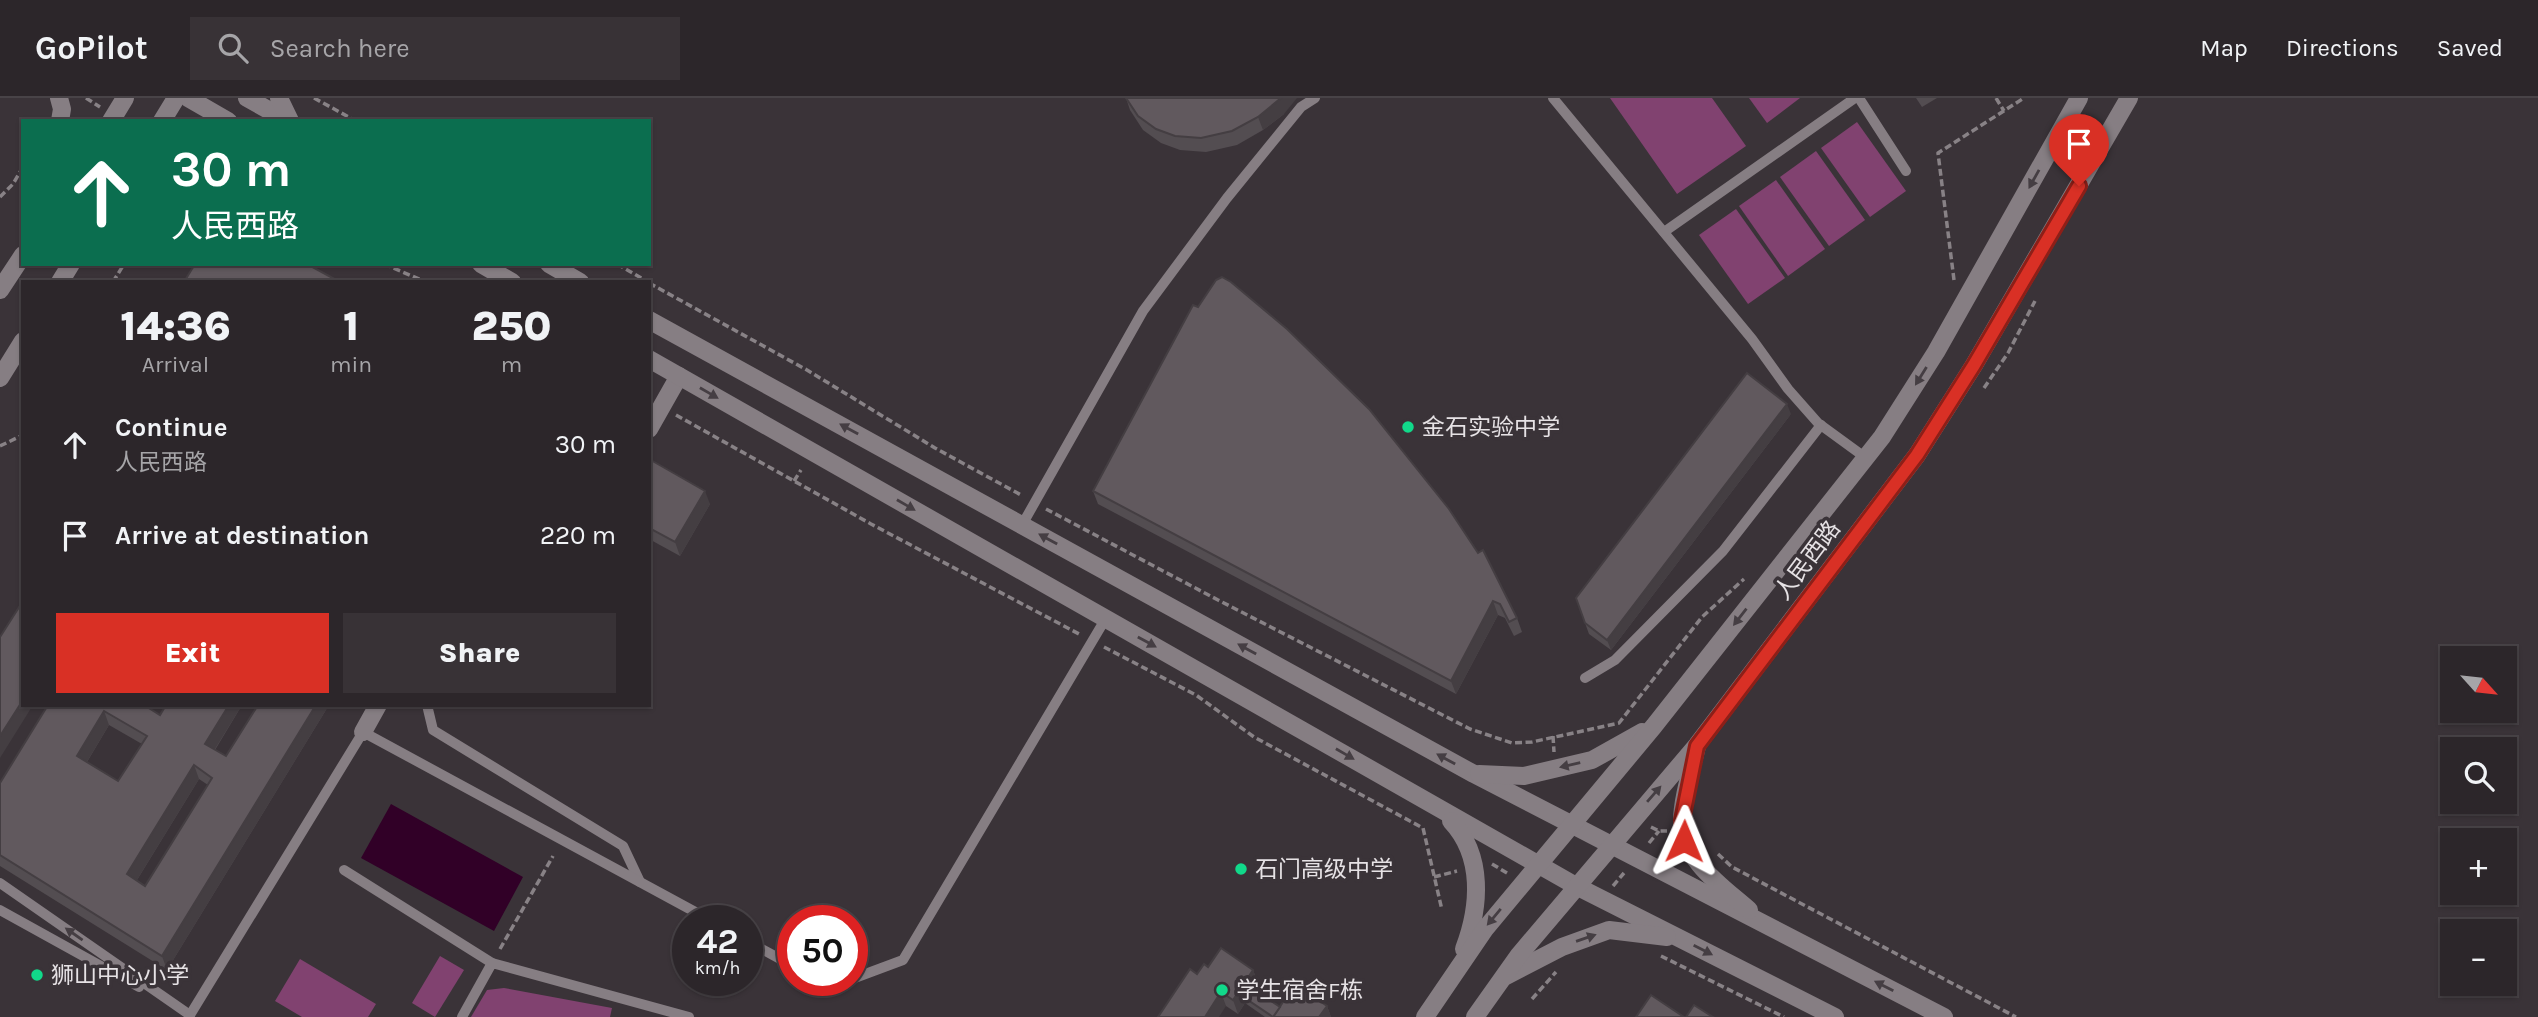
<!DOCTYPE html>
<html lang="en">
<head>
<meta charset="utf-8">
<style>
	body { margin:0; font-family:Karla,"Noto Sans SC",sans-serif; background:#383236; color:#f1f3f6; height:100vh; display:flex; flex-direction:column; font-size:26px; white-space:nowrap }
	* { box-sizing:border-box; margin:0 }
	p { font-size:23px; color:#a6a5a8 }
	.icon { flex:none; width:38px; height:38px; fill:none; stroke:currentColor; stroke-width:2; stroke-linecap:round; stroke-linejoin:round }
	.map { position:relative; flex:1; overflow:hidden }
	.sheet { position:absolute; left:21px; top:182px; width:630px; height:427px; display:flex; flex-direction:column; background:#2c262a; border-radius:0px; box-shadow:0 2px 5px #0004,0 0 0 2px #484347 }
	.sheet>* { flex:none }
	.banner { position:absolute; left:21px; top:21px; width:630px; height:147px; border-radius:0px; box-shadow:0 2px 5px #0004,0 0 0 2px #484347; background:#0b6e4f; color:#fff; overflow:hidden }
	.needle { width:46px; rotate:117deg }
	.tools { position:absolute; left:2440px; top:548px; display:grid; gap:14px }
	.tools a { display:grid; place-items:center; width:77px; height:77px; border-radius:0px; background:#2c262a; box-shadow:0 2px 5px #0004,0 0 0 2px #484347; font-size:35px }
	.speed { position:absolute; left:672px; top:807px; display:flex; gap:14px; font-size:35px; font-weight:700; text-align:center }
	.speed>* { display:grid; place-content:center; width:91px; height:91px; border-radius:50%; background:#2c262a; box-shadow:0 2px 5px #0004,0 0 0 2px #484347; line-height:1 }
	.speed small { font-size:18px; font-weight:400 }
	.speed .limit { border:10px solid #d22; background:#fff; color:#111 }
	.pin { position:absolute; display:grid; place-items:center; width:60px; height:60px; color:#fff; margin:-72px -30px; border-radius:50% 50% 50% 0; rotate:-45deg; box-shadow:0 0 7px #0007 }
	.pin .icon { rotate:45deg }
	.me { position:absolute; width:77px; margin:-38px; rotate:1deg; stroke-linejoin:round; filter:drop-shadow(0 0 5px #0008) }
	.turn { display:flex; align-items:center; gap:24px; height:147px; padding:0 35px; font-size:32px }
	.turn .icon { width:91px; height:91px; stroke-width:2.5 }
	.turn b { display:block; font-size:49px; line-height:60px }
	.eta { display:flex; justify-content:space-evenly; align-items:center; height:119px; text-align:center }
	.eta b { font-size:42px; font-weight:800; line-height:49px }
	.action { display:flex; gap:14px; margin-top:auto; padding:14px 35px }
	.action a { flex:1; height:80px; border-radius:0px; background:#d93025; color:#fff; font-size:28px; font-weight:800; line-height:80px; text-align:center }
	.action a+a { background:#383236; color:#f1f3f6 }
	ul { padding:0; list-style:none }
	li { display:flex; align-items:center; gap:21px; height:91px; padding:0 35px }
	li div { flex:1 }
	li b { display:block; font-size:26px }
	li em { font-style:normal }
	header { display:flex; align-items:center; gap:42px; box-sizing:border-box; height:98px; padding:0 35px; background:#2c262a; border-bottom:2px solid #484347 }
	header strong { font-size:33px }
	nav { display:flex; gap:38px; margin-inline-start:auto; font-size:24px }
	.search { width:490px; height:63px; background:#383236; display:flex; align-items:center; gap:18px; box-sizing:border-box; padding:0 24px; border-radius:0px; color:#a6a5a8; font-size:26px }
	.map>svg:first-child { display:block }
</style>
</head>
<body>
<header>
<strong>GoPilot</strong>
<div class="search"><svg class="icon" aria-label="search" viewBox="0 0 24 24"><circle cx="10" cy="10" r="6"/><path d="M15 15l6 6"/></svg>Search here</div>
<nav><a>Map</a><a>Directions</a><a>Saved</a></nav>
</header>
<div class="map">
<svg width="2538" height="919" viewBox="0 0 2538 919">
	<rect width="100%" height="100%" fill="#3a3338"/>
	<g fill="#814270">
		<path d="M 1610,0 L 1712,0 L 1746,48 L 1677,96 Z"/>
		<path d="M 1749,0 L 1800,0 L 1767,25 Z"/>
		<path d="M 1857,24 L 1906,93 L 1870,119 L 1821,50 Z"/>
		<path d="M 1816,53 L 1865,122 L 1829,148 L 1780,79 Z"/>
		<path d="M 1776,82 L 1825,151 L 1788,178 L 1739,108 Z"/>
		<path d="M 1736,111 L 1785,180 L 1748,206 L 1699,137 Z"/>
		<path d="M 440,858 L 464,872 L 435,919 L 412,905 Z"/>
		<path d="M 300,861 L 376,906 L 368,919 L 302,919 L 275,903 Z"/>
		<path d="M 504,890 L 612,910 L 610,919 L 471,919 L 487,892 Z"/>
	</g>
	<path fill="#310027" d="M 391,706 L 523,779 L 494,833 L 361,760 Z"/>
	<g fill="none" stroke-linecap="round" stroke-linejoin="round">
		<g stroke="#888286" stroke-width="3.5" stroke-dasharray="7 3.5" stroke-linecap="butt">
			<path d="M 86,0 L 100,9"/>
			<path d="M 314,0 L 356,23"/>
			<path d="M 1996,0 L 2004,13"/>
			<path d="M 0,99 L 13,86 L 23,69"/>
			<path d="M 384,166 L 426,184"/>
			<path d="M 617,166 L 648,184"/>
			<path d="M 1954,182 L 1938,55 L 2024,0"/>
			<path d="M 113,184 L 124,166"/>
			<path d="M 649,185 L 807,272 L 935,350 L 1021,397"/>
			<path d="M 1984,290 L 2008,255 L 2035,203"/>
			<path d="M 676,317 L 871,426 L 1081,537"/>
			<path d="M 0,348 L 23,337"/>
			<path d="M 794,383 L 801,372"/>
			<path d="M 1046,411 L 1218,502 L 1470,631 L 1512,645 L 1532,644 L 1619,625 L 1702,519 L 1744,481"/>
			<path d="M 1104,549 L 1196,597 L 1254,639 L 1423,730 L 1442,812"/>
			<path d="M 1553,638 L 1554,654"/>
			<path d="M 1651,729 L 1659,733 L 1667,733"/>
			<path d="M 1649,745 L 1659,733"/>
			<path d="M 1718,756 L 1732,769 L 2016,919"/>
			<path d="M 1492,766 L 1507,775"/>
			<path d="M 1434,779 L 1457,773"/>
			<path d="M 1613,788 L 1624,775"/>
			<path d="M 500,851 L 553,758"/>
			<path d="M 1661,858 L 1784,919"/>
			<path d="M 1532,901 L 1556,874"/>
		</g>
		<g stroke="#867e83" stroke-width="10">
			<path d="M 1553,0 L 1752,241 L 1788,291 L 1818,325 L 1866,360"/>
			<path d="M 1859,0 L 1906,73"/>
			<path d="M 1664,134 L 1855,0"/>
			<path d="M 1022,427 L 1143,213 L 1227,100 L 1301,9 L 1315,0"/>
			<path d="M 1585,580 L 1615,562 L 1723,453 L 1821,327"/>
			<path d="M 427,607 L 433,632 L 623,748 L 640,784"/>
			<path d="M 344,772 L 492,865"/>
			<path d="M 0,785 L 190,917"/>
			<path d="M 0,812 L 139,889"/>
			<path d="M 747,843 L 793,868"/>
			<path d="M 852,881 L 903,862 L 1106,520"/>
			<path d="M 819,882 L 838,886 L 850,882"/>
			<path d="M 190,917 L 363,634 L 710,822"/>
			<path d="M 462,919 L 492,865 L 689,919"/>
		</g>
		<g stroke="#867e83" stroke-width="18">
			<path d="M 649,331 L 679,278"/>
			<path d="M 363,634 L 378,607"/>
		</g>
		<g stroke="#867e83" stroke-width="18">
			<path d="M 59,0 L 62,11 L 60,23"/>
			<path d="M 188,0 L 228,23"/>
			<path d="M 247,0 L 288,23"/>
			<path d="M 279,0 L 290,23"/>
			<path d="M 111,23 L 125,0"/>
			<path d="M 162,23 L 176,0"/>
			<path d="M 481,166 L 512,184"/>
			<path d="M 549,166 L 580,184"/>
			<path d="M 60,184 L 71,166"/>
			<path d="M 0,192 L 23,157"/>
			<path d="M 649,222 L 1474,676 L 1944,919"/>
			<path d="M 649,261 L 1576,788 L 1835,919"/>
			<path d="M 0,280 L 23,243"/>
			<path d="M 1697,648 C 1692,670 1682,701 1682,723 C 1682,762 1723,789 1749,812"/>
			<path d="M 1479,676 L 1524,678 L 1592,662 L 1642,634"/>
			<path d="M 1451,723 C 1484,758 1480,809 1464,851"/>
			<path d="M 1506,878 L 1562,849 L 1609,832 L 1667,839"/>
			<path d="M 1425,919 L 1485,831 L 1654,628 L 1882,339 L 1936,254 L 2079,0"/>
			<path d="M 1475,919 L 1519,857 L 1697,647 L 1917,357 L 1974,267 L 2129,0"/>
		</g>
	</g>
	<g fill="#534d51" fill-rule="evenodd">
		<path d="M 1126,0 L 1284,16 L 1263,32 L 1237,47 L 1206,54 L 1180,52 L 1161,45 L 1143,32 L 1130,12 Z"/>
		<path d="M 1916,0 L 1937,0 L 1922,9 Z"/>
		<path d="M 1193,207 L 1517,520 L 1522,534 L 1514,538 L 1505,520 L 1498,517 L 1456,596 L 1098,406 L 1093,393 Z"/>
		<path d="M 1791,316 L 1611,552 L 1589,536 L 1576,500 Z"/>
		<path d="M 649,361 L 710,406 L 680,458 L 649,441 Z"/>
		<path d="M 48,607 L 160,617 L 166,607 L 242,607 L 215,652 L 226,658 L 258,607 L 329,607 L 167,872 L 0,768 L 0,685 ZM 109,627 L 142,646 L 118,683 L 87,664 ZM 199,681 L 208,687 L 145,788 L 137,782 Z"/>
		<path d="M 1208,869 L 1253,872 L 1258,885 L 1254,891 L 1280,909 L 1327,908 L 1331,919 L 1265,919 L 1245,905 L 1238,916 L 1226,908 L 1197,876 Z"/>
	</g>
	<g fill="#443e42">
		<path d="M 1281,0 L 1297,0 L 1284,16 L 1263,32 L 1258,19 Z"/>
		<path d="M 1787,306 L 1791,316 L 1611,552 L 1607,542 Z"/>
		<path d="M 705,393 L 710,406 L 680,458 L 675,444 Z"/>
		<path d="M 1493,503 L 1498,517 L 1456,596 L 1451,583 Z"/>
		<path d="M 23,602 L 23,607 L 33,607 L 0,660 L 0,638 Z"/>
		<path d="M 229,607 L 242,607 L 210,659 L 205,646 Z"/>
		<path d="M 316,607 L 329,607 L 167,872 L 162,858 Z"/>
		<path d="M 104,613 L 109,627 L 82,672 L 77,658 Z"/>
		<path d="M 194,667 L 199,681 L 132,790 L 127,776 Z"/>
		<path d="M 1253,872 L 1258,885 L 1247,902 L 1242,898 L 1245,905 L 1238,916 L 1233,902 Z"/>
		<path d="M 1221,894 L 1226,908 L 1219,919 L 1205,919 Z"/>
		<path d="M 1327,908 L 1331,919 L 1319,919 Z"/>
	</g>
	<g fill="#61595e" stroke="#443e42" stroke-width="2" fill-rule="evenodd">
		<path d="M 1126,0 L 1281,0 L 1258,19 L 1232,33 L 1201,40 L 1175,38 L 1156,31 L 1138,18 Z"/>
		<path d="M 195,166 L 307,166 L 340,184 L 184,184 Z"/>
		<path d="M 1222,179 L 1231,184 L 1287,231 L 1369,311 L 1449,411 L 1478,455 L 1483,452 L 1517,520 L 1509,524 L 1500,506 L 1493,503 L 1451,583 L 1093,393 L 1193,207 L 1198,209 L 1216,182 Z"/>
		<path d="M 1747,275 L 1787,306 L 1607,542 L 1585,525 L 1576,500 Z"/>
		<path d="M 649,361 L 705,393 L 675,444 L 649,430 Z"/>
		<path d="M 23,503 L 23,602 L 0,638 L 0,539 Z"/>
		<path d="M 48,607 L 144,607 L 160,617 L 166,607 L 229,607 L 205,646 L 226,658 L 258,607 L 316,607 L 162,858 L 0,757 L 0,685 ZM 104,613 L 147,638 L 118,683 L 77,658 ZM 194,667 L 212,680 L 145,788 L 127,776 Z"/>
		<path d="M 1221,850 L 1253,872 L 1233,902 L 1221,894 L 1205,919 L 1158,919 L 1190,871 L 1197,876 L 1204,866 L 1208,869 Z"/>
		<path d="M 1295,886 L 1327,908 L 1319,919 L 1273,919 Z"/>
		<path d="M 1249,888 L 1280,909 L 1273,919 L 1242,898 Z"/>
		<path d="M 1651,897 L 1684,919 L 1636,919 Z"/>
		<path d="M 1694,907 L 1713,919 L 1686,919 Z"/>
	</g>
	<defs><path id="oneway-solid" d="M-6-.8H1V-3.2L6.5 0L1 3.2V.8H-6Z" transform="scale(1.75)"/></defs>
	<g fill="#453e43">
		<use href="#oneway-solid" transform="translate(2034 81) rotate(119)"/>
		<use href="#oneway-solid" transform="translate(1921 278) rotate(122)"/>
		<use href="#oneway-solid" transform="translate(709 295) rotate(30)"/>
		<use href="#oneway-solid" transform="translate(849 331) rotate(-151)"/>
		<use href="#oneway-solid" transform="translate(906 407) rotate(30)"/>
		<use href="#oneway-solid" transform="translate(1048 441) rotate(-151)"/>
		<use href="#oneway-solid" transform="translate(1740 519) rotate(128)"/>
		<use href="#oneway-solid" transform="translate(1147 544) rotate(29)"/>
		<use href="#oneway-solid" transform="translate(1247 551) rotate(-151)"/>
		<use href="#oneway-solid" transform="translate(1345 656) rotate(30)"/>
		<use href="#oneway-solid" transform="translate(1446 661) rotate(-151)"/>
		<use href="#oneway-solid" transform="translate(1570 667) rotate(167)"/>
		<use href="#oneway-solid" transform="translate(1654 696) rotate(-49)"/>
		<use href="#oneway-solid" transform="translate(1494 819) rotate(130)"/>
		<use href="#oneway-solid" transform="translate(74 836) rotate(-145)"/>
		<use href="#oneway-solid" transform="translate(1586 840) rotate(-19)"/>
		<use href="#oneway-solid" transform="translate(1703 852) rotate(27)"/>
		<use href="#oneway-solid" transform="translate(1884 888) rotate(-153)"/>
	</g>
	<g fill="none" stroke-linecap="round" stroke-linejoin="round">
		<g stroke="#8d1f18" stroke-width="18">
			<path id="route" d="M 1684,743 L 1682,722 L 1697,648 L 1917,357 L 1974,267 L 2079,88"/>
		</g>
		<use href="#route" stroke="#d93025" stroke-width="12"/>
	</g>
	<g fill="#11d98a" stroke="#3a3338" stroke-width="2.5">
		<circle cx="1408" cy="329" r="7"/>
		<circle cx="1241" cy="771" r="7"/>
		<circle cx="37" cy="877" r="7"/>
		<circle cx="1222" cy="892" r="7"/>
	</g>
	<g text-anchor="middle" stroke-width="7" stroke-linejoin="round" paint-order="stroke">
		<g font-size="23" fill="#e6e2e5" stroke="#3a3338" text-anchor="start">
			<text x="1422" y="337">金石实验中学</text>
			<text x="1255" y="779">石门高级中学</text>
			<text x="51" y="885">狮山中心小学</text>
			<text x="1236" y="900">学生宿舍F栋</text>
		</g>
		<g font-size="23" fill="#e6e2e5" stroke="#3a3338">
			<text transform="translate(1807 462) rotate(-53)" y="8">人民西路</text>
		</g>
	</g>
</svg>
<div class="tools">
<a><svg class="needle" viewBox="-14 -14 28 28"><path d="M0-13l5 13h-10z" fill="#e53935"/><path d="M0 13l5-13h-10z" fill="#a6a5a8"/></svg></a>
<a><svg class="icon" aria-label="search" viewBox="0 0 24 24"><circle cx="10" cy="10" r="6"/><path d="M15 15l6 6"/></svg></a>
<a>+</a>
<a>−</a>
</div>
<div class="speed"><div>42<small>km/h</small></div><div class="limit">50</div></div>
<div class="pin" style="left:2079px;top:88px;background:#d93025"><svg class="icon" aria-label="arrive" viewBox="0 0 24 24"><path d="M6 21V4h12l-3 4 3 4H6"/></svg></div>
<svg class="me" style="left:1684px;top:743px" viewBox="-20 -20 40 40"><path d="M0-17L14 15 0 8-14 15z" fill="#d93025" stroke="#fff" stroke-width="4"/></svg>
<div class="banner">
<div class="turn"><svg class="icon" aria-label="ahead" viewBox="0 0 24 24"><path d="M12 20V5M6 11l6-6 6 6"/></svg><div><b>30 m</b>人民西路</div></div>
</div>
<section class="sheet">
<div class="eta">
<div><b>14:36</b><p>Arrival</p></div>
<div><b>1</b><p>min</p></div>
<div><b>250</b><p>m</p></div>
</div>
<ul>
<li><svg class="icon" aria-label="ahead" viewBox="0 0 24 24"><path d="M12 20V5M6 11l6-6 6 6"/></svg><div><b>Continue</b><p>人民西路</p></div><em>30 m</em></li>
<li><svg class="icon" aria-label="arrive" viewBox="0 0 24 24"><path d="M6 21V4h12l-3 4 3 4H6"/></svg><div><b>Arrive at destination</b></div><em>220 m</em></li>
</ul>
<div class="action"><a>Exit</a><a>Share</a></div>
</section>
</div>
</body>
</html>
